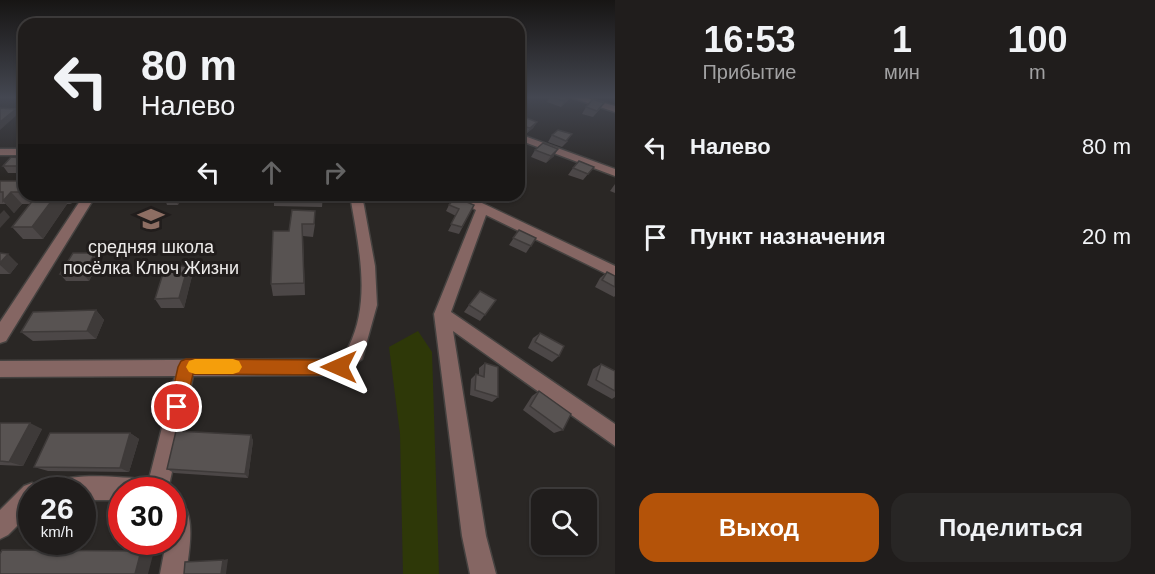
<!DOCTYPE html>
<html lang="ru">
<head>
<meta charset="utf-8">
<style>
	body { margin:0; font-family:Helvetica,sans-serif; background:#282625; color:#f1f3f6; height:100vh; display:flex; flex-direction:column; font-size:22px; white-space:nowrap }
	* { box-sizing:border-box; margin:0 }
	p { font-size:20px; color:#a2a2a3 }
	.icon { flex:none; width:33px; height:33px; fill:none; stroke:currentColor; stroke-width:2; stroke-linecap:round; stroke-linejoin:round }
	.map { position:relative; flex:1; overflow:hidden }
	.panel { display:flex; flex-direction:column; background:#201d1c; width:540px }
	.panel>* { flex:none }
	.banner { position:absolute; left:18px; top:18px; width:507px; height:183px; border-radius:18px; box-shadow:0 2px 4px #0004,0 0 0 2px #3d3b3b; background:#201d1c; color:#f1f3f6; overflow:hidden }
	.tools { position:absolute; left:531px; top:489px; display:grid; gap:12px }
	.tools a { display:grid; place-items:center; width:66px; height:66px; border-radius:12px; background:#201d1c; box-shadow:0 2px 4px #0004,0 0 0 2px #3d3b3b; font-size:30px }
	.speed { position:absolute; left:18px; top:477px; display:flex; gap:12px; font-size:30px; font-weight:700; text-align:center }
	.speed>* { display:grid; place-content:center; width:78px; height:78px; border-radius:50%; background:#201d1c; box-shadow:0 2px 4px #0004,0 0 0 2px #3d3b3b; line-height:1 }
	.speed small { font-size:15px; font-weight:400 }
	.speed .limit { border:9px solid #d22; background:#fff; color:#111 }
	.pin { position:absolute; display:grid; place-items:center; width:51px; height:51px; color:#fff; margin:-26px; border:3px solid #fff; border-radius:50%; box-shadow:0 2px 6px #0007 }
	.me { position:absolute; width:66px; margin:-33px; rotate:270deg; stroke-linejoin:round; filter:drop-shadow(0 0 4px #0008) }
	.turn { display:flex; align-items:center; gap:21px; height:126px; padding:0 24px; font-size:27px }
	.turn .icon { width:78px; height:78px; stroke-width:2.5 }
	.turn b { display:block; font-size:42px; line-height:51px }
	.lanes { display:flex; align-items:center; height:57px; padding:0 24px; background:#0003; justify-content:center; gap:30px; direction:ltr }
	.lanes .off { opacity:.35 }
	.eta { display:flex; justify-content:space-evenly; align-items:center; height:102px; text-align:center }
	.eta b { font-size:36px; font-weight:700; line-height:42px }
	.button { display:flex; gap:12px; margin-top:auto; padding:12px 24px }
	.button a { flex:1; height:69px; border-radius:18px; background:#b45309; color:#fff; font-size:24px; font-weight:700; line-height:69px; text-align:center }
	.button a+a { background:#282625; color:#f1f3f6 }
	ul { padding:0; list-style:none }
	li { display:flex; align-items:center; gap:18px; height:90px; padding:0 24px }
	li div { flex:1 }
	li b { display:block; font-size:22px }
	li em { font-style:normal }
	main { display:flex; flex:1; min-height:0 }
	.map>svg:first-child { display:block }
</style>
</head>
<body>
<main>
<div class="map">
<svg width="615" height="574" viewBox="0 0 615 574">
	<rect width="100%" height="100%" fill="#2a2725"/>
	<path fill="#2e3808" d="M 418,331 L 432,352 L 439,574 L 403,574 L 400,434 L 389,347 Z"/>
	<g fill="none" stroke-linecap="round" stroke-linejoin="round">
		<g stroke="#454240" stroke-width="3">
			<g id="minor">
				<path d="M 570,97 L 583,97 L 615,106 L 615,112 Z"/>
				<path d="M 519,134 L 615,169 L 615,176 L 519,140 Z"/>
				<rect x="0" y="149" width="24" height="6"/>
				<path d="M 84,195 L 96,195 L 6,341 L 0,343 L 0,322 Z"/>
				<path d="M 350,195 L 362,195 L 375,266 L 377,305 L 362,359 L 339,375 L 193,376 L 168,490 L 122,490 L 122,500 L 82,500 L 82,490 L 51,490 L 54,482 C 79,472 122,478 149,479 L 175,376 L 0,377 L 0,361 L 336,359 C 340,355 347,351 349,346 C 372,299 358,244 350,195 Z"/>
				<path d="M 449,195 L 465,195 L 615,266 L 615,278 L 486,215 L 451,312 L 615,424 L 615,446 L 453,331 L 486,536 L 496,574 L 470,574 L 462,536 L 434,314 L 476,210 Z"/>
				<path d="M 32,483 L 40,486 L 42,490 L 32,490 L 32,511 L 8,535 L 0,539 L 0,510 L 24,486 Z"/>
				<path d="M 172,495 C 199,506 189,551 186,574 L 160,574 L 166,542 L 172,542 Z"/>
			</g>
		</g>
		<use href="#minor" fill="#856663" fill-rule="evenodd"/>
	</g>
	<g fill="#4c4747">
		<path d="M 550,97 L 569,99 L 561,107 L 547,102 Z"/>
		<path d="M 586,107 L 600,109 L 593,117 L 582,114 Z"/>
		<path d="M 519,121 L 537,122 L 533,128 L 526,134 L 521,133 L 519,139 Z"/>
		<path d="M 552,135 L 568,141 L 562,147 L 548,142 Z"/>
		<path d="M 535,150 L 554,156 L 546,163 L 531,157 Z"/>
		<path d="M 24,158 L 24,173 L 8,173 L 3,166 Z"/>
		<path d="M 594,167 L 583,180 L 568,175 L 573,168 Z"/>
		<path d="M 0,181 L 24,181 L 24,195 L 77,195 L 71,204 L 67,204 L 43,239 L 23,239 L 12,227 L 30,204 L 22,204 L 14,213 L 6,204 L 0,204 Z"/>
		<path d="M 615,184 L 615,193 L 610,191 Z"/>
		<path d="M 182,195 L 178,205 L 167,205 L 164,196 Z"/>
		<path d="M 274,195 L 323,195 L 322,207 L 274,206 Z"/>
		<path d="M 402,195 L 417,195 L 410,200 Z"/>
		<path d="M 449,205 L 474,205 L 459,234 L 448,231 L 456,216 L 446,211 Z"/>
		<path d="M 292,210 L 315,224 L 313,237 L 303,236 L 305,295 L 273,296 L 271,284 L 289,231 Z"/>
		<path d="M 519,230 L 536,238 L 526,253 L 509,245 Z"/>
		<path d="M 0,253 L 18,264 L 10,274 L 0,274 Z"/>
		<path d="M 100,260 L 89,281 L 66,281 L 60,274 Z"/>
		<path d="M 607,272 L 615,276 L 615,296 L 614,297 L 595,287 L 600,278 Z"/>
		<path d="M 192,276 L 184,308 L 161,308 L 155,299 Z"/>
		<path d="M 496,300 L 480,321 L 464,312 L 469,305 Z"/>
		<path d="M 96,310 L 104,320 L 96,339 L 33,341 L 21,332 Z"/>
		<path d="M 540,333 L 559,356 L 552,362 L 528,348 L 533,338 Z"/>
		<path d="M 485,363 L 498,397 L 492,402 L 470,395 L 471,379 L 476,374 L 479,375 L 479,368 Z"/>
		<path d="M 601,364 L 615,371 L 615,397 L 612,399 L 587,385 L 593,369 Z"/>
		<path d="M 539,391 L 563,430 L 554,433 L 523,410 L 532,396 Z"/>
		<path d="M 0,423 L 42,429 L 23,466 L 0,465 Z"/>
		<path d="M 130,433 L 139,439 L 129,472 L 48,471 L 34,467 Z"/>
		<path d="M 251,435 L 253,441 L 248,478 L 174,473 L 167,469 Z"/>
	</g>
	<g fill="#3e3a39">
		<path d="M 569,97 L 570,97 L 561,107 L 564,101 Z"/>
		<path d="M 16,109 L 19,113 L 0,130 L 0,122 Z"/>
		<path d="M 537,122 L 533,128 L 526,134 L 530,128 Z"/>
		<path d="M 558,149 L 554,156 L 546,163 L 551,156 Z"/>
		<path d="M 11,192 L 22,204 L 14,213 L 3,201 Z"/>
		<path d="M 56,195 L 60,195 L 67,204 L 43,239 L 32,227 Z"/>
		<path d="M 64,195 L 77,195 L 71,204 Z"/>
		<path d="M 175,195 L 182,195 L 178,205 L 175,196 Z"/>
		<path d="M 412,195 L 417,195 L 410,200 Z"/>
		<path d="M 4,210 L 10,217 L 0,228 L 0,214 Z"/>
		<path d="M 95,253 L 100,260 L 89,281 L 83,274 Z"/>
		<path d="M 8,254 L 18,264 L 10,274 L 0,265 L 0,263 Z"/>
		<path d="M 188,266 L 192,276 L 184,308 L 179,298 Z"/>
		<path d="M 96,310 L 104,320 L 96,339 L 87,331 Z"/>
		<path d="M 30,423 L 42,429 L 23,466 L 9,462 Z"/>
		<path d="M 130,433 L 139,439 L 129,472 L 120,468 Z"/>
		<path d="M 251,435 L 253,441 L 248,478 L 245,474 Z"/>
		<path d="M 141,551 L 154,551 L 148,574 L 135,574 Z"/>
		<path d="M 228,559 L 226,574 L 221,574 L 223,560 Z"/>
	</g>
	<g fill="#585352" stroke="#3e3a39" stroke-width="1.5">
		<path d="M 550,97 L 569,97 L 564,101 Z"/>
		<path d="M 593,99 L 604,103 L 597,111 L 586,107 Z"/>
		<path d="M 0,108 L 16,109 L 0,122 Z"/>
		<path d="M 524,117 L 537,122 L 530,128 L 521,126 L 521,135 L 519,134 L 519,121 Z"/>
		<path d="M 558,130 L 572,134 L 566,141 L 552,135 Z"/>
		<path d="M 543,143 L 558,149 L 551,156 L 535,150 Z"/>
		<path d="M 11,157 L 24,158 L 24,166 L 3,166 Z"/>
		<path d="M 579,161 L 594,167 L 588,174 L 573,168 Z"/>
		<path d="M 0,181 L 24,181 L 24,192 L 11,192 L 3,201 L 3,192 L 0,192 Z"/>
		<path d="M 37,195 L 56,195 L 32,227 L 12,227 Z"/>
		<path d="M 274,195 L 323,195 L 323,196 L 273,196 Z"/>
		<path d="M 455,197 L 474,205 L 462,227 L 451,224 L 459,209 L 449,205 Z"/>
		<path d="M 292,210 L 315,211 L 314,224 L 302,224 L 304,283 L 271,284 L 273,231 L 289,231 Z"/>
		<path d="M 519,230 L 536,238 L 531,246 L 513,238 Z"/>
		<path d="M 0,253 L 8,254 L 0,263 Z"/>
		<path d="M 73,253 L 95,253 L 83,274 L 60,274 Z"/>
		<path d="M 188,266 L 179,298 L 155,299 L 165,267 Z"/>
		<path d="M 607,272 L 615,276 L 615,287 L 602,280 Z"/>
		<path d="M 480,291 L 496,300 L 485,315 L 469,305 Z"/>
		<path d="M 96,310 L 87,331 L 21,332 L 33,312 Z"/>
		<path d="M 540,333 L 564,346 L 559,356 L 535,342 Z"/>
		<path d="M 485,363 L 498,367 L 498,397 L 475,390 L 476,374 L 484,377 Z"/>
		<path d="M 601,364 L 615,371 L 615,391 L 596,380 Z"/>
		<path d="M 539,391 L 571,414 L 563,430 L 530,406 Z"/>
		<path d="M 0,423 L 30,423 L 9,462 L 0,461 Z"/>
		<path d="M 176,431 L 251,435 L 245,474 L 167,469 Z"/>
		<path d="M 50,433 L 130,433 L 120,468 L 34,467 Z"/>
		<path d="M 2,550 L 141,551 L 135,574 L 0,574 L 0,554 Z"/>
		<path d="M 223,560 L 221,574 L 184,574 L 185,562 Z"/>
	</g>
	<linearGradient id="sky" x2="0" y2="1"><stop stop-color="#171514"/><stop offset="0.55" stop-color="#444751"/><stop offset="1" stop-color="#444751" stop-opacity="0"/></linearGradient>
	<rect width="615" height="177" fill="url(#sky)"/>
	<path fill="#b45309" stroke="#753606" stroke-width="1.5" d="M 186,359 L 339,360 L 345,362 L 347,367 L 345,373 L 339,375 L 193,374 L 184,413 L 177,416 L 171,413 L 169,407 L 178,367 L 181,361 Z"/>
	<path fill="#f59e0b" d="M 195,359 L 233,359 L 239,361 L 242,367 L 239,372 L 233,374 L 195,374 L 189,372 L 186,367 L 189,361 Z"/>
	<defs>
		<g id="school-bare" transform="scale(2.07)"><path d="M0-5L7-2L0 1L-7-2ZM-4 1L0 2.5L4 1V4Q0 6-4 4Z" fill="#8d6e63" stroke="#211d1c" stroke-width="2.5" paint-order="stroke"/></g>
	</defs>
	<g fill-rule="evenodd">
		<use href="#school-bare" x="151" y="219"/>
	</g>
	<g text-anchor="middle" stroke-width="6" stroke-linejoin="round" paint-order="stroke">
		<g font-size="18" fill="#eceae9" stroke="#211d1c">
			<text x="151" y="253">средняя школа<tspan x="151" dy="21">посёлка Ключ Жизни</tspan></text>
		</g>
	</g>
</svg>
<div class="tools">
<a><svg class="icon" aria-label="search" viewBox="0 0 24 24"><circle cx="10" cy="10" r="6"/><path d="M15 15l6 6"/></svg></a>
</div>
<div class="speed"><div>26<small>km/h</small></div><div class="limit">30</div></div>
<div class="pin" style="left:177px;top:407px;background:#d93025"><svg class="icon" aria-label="arrive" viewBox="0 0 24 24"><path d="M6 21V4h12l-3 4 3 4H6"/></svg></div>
<svg class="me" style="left:339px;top:367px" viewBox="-20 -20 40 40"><path d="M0-17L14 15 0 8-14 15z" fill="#b45309" stroke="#fff" stroke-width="4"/></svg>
<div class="banner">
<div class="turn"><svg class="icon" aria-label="left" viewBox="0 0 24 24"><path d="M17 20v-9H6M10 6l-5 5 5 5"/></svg><div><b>80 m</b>Налево</div></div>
<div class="lanes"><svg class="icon" aria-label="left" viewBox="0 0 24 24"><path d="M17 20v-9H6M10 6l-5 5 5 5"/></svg><svg class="icon off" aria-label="ahead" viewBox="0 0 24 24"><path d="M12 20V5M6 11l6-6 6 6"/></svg><svg class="icon off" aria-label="right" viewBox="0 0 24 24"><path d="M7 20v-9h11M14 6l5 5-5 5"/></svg></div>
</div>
</div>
<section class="panel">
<div class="eta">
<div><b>16:53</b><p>Прибытие</p></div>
<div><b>1</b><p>мин</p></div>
<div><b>100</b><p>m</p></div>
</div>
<ul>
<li><svg class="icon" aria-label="left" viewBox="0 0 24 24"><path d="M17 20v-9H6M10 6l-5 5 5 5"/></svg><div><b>Налево</b></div><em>80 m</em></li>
<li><svg class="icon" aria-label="arrive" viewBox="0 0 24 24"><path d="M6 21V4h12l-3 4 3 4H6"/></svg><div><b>Пункт назначения</b></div><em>20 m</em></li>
</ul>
<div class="button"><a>Выход</a><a>Поделиться</a></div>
</section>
</main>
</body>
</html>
